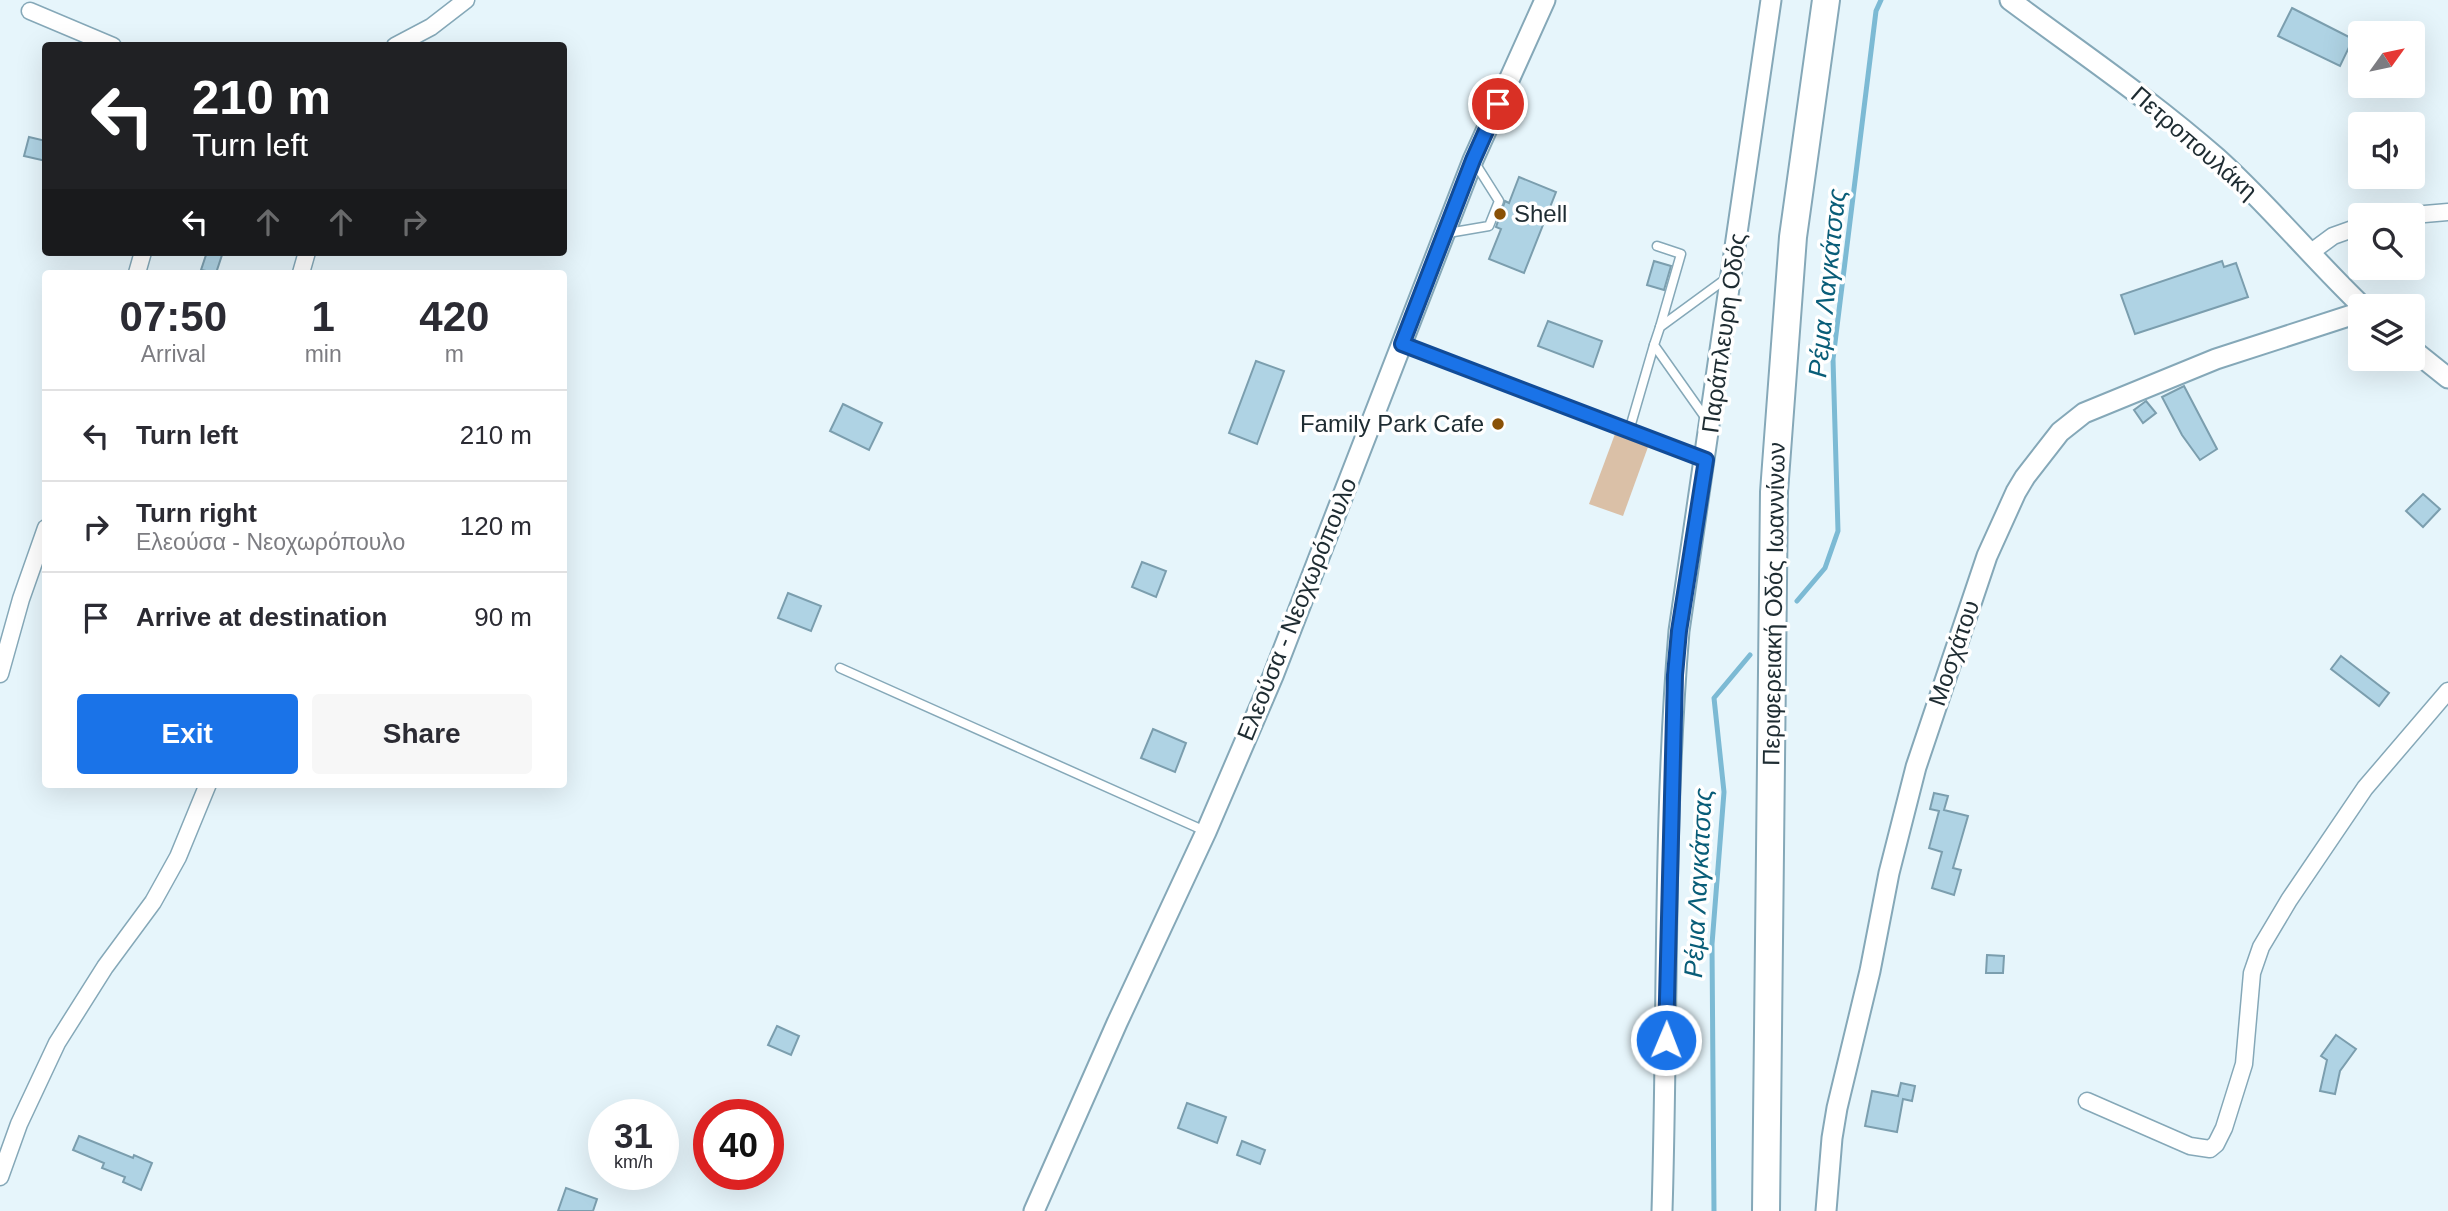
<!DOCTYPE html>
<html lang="en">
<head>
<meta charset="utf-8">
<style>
	body { margin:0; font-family:Helvetica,sans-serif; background:#f7f7f7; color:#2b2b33; height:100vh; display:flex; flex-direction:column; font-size:26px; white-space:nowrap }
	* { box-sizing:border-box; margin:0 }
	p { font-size:23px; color:#7c7c81 }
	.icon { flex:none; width:38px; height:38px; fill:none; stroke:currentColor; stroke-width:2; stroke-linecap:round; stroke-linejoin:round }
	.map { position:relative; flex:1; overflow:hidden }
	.drawer { position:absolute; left:42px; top:270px; width:525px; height:518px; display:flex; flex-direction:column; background:#fff; border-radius:7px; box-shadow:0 7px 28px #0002 }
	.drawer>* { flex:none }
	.top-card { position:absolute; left:42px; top:42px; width:525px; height:214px; border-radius:7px; box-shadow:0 7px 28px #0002; background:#202124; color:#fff; overflow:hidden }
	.needle { width:46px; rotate:57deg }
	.buttons { position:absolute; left:2348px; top:21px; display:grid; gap:14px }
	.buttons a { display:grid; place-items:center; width:77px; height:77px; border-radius:7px; background:#fff; box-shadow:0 7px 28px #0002; font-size:35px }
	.speed { position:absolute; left:588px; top:1099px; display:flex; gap:14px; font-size:35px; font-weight:700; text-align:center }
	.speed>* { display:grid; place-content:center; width:91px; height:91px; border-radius:50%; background:#fff; box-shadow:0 7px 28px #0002; line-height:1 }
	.speed small { font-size:18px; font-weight:400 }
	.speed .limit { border:10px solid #d22; background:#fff; color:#111 }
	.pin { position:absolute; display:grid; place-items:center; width:60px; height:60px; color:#fff; margin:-30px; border:4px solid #fff; border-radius:50%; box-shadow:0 2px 7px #0007 }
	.me { position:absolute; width:77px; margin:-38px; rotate:1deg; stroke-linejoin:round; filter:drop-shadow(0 0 5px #0008) }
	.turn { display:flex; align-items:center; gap:24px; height:147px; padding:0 35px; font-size:32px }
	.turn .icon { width:91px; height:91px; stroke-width:2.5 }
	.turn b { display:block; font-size:49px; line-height:60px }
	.lanes { display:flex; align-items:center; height:66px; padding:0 35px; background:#0003; justify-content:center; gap:35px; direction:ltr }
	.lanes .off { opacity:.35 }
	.eta { display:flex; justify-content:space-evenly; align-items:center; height:119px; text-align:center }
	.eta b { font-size:42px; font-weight:700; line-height:49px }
	.button { display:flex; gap:14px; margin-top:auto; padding:14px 35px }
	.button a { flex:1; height:80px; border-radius:7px; background:#1a73e8; color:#fff; font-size:28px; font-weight:700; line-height:80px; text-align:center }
	.button a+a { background:#f7f7f7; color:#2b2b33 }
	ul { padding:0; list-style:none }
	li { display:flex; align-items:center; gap:21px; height:91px; padding:0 35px; border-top:2px solid #e1e1e2 }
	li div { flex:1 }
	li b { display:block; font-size:26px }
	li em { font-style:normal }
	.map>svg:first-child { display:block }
</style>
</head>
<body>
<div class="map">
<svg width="2448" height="1211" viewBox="0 0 2448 1211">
	<rect width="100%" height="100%" fill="#e6f5fb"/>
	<path fill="#dac0a7" d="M 1615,434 L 1648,447 L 1623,516 L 1589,504 Z"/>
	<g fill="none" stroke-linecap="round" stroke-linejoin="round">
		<g stroke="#7cbad4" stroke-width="5">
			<path d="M 1797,601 L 1825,568 L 1838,531 L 1833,359 L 1876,11 L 1881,0"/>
			<path d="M 1714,1211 L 1712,944 L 1724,792 L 1714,698 L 1750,655"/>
		</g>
	</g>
	<g fill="#afd3e4" stroke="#7b9eae" stroke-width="2">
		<path d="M 2292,8 L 2353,39 L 2340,66 L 2278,36 Z"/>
		<path d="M 29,137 L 46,141 L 46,161 L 24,156 Z"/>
		<path d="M 1519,177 L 1556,192 L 1524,273 L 1489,259 L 1501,229 L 1496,227 L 1505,201 L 1509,203 Z"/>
		<path d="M 207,252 L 223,252 L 216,273 L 201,270 Z"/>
		<path d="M 1654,261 L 1671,266 L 1664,290 L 1647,285 Z"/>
		<path d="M 2222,261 L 2224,267 L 2236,263 L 2248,297 L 2135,334 L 2121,295 Z"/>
		<path d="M 1548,321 L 1602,341 L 1593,367 L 1538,346 Z"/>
		<path d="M 1256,361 L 1284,371 L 1257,444 L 1229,433 Z"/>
		<path d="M 2184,386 L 2217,449 L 2200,460 L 2182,435 L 2162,397 Z"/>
		<path d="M 2146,401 L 2156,413 L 2143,423 L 2134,410 Z"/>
		<path d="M 843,404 L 882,423 L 869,450 L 830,431 Z"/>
		<path d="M 2423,494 L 2440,509 L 2423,527 L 2406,511 Z"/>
		<path d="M 1142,562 L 1166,571 L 1156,597 L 1132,587 Z"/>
		<path d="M 788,593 L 821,606 L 811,631 L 778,618 Z"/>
		<path d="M 2341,656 L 2389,693 L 2379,706 L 2331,669 Z"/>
		<path d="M 1153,729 L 1186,743 L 1175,772 L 1141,758 Z"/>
		<path d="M 1934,793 L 1948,796 L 1944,810 L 1968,816 L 1953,868 L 1961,870 L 1954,895 L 1932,888 L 1942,852 L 1929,848 L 1939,811 L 1930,809 Z"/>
		<path d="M 1987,955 L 2004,956 L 2003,973 L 1986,973 Z"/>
		<path d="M 777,1026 L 799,1036 L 791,1055 L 768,1045 Z"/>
		<path d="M 2336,1035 L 2356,1049 L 2340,1071 L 2335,1094 L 2320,1091 L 2327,1060 L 2321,1056 Z"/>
		<path d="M 1901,1083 L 1915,1086 L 1912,1101 L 1903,1099 L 1897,1132 L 1865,1126 L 1872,1091 L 1898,1096 Z"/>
		<path d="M 1187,1103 L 1226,1117 L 1217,1143 L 1178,1128 Z"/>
		<path d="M 79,1136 L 133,1158 L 134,1155 L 152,1163 L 141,1190 L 123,1182 L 125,1177 L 102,1168 L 104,1163 L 73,1150 Z"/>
		<path d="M 1242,1141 L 1265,1150 L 1260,1164 L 1237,1155 Z"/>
		<path d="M 566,1188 L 597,1199 L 593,1211 L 558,1211 Z"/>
	</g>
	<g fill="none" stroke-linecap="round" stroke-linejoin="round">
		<g stroke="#85a8b8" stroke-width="11">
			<g id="service">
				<path d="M 1448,233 L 1489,226 L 1499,201 L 1475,163"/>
				<path d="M 1657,246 L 1681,254 L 1660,327"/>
				<path d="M 1402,344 L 1703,459"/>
				<path d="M 1707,420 L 1654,345 L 1660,327 L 1727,278"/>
				<path d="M 1629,431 L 1654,345"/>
				<path d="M 840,668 L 1205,831"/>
			</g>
		</g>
		<g stroke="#85a8b8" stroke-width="19">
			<g id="minor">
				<path d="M 30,11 L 113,46"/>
				<path d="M 395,46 L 431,27 L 466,0"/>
				<path d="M 2413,215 L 2448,212"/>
				<path d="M 2310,253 L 2333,236 L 2361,226"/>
				<path d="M 137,273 L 143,252"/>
				<path d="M 301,273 L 307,252"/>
				<path d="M 0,674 L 21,599 L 46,528"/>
				<path d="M 2087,1101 L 2190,1146 L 2210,1149 L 2216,1144 L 2224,1128 L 2244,1064 L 2252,973 L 2261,947 L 2289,900 L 2365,788 L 2448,691"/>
				<path d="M 0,1177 L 19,1124 L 57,1043 L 105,967 L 153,902 L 178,857 L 208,784"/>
			</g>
		</g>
		<g stroke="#85a8b8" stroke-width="23">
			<g id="tertiary">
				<path d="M 2010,0 C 2080,52 2151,100 2217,158 C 2268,204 2312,258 2362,306"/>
				<path d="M 2413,350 L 2448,378"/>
				<path d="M 1034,1211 L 1117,1023 L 1206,832 L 1273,676 L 1473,160 L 1545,0"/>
				<path d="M 1662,1211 C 1668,1018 1663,824 1679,631 L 1771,0"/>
				<path d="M 1826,1211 L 1832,1138 L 1837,1108 L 1870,971 L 1889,873 L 1916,767 L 1987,556 L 2016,492 L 2025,477 L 2060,432 L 2084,413 L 2216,359 L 2361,312"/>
			</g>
		</g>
		<g stroke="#85a8b8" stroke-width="30">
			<path id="trunk" d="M 1766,1211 L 1774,492 L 1793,237 L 1826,0"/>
		</g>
		<use href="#service" stroke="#fff" stroke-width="8"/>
		<use href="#minor" stroke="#fff" stroke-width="16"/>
		<use href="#tertiary" stroke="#fff" stroke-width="19"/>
		<use href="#trunk" stroke="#fff" stroke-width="26"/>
	</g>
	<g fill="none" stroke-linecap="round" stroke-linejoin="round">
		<g stroke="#114b97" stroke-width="18">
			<path id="route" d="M 1498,104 L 1473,160 L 1402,344 L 1706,460 L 1679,631 L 1675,675 L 1666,1040"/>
		</g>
		<use href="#route" stroke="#1a73e8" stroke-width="12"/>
	</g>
	<g fill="#8a5106" stroke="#fff" stroke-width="2.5">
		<circle cx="1500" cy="214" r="7"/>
		<circle cx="1498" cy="424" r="7"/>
	</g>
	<g text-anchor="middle" stroke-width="7" stroke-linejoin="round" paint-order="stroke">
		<g font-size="24" fill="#1e2c32" stroke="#fff">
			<text transform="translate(2194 143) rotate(41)" y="8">Πετροπουλάκη</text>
			<text transform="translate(1724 333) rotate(-82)" y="8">Παράπλευρη Οδός</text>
			<text transform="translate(1774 604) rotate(-89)" y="8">Περιφερειακή Οδός Ιωαννίνων</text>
			<text transform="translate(1297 609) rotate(-68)" y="8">Ελεούσα - Νεοχωρόπουλο</text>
			<text transform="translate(1954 653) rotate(-71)" y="8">Μοσχάτου</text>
		</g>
		<g font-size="24" fill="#1e2c32" stroke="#fff" text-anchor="start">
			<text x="1514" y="222">Shell</text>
			<text x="1484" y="432" text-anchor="end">Family Park Cafe</text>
		</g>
		<g font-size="26" font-style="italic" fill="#095d78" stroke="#fff">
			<text transform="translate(1827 283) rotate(-84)" y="9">Ρέμα Λαγκάτσας</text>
			<text transform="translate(1698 883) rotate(-87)" y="9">Ρέμα Λαγκάτσας</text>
		</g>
	</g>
</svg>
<div class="buttons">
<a><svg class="needle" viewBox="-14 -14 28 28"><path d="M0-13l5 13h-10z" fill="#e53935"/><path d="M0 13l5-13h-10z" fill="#7c7c81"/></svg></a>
<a><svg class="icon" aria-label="sound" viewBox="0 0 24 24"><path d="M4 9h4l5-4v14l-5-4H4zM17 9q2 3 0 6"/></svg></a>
<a><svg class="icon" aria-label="search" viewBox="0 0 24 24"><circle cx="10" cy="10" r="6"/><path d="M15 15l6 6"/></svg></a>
<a><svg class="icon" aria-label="layers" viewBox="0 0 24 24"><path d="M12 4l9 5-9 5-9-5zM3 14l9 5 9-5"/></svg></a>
</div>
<div class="speed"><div>31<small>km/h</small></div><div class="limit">40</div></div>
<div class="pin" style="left:1498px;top:104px;background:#d93025"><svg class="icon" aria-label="arrive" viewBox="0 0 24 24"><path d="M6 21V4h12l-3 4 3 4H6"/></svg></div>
<svg class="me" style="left:1666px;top:1040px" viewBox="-20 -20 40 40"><circle r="17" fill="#1a73e8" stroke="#fff" stroke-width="3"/><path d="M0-11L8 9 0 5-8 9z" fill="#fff"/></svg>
<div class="top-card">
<div class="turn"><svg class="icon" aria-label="left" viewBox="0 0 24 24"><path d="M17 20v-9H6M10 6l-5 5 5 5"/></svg><div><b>210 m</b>Turn left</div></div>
<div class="lanes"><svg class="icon" aria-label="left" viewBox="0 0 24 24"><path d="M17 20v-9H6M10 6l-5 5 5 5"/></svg><svg class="icon off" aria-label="ahead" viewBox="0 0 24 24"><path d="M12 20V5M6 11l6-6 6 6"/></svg><svg class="icon off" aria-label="ahead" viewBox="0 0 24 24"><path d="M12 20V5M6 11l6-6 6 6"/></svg><svg class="icon off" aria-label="right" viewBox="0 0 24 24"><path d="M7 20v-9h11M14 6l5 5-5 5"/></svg></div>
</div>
<section class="drawer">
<div class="eta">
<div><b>07:50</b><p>Arrival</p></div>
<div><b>1</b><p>min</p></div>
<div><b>420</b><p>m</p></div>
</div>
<ul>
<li><svg class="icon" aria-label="left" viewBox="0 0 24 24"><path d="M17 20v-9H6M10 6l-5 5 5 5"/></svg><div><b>Turn left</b></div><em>210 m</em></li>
<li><svg class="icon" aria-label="right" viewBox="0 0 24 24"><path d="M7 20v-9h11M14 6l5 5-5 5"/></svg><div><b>Turn right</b><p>Ελεούσα - Νεοχωρόπουλο</p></div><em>120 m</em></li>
<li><svg class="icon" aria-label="arrive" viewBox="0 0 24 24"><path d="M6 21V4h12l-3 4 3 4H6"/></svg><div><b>Arrive at destination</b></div><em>90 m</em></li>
</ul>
<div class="button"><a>Exit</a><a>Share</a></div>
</section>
</div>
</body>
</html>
